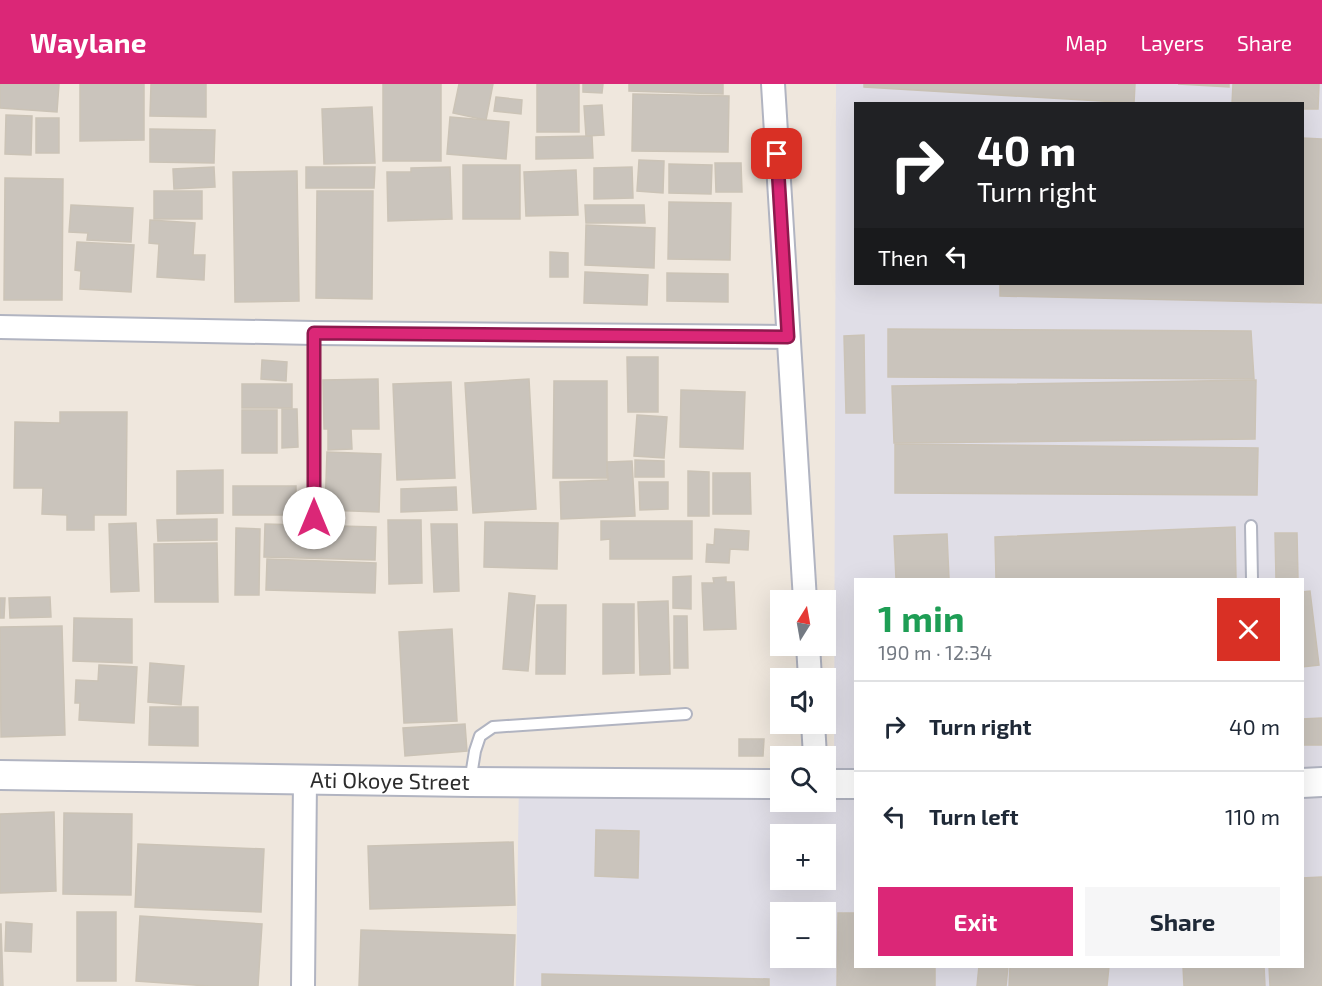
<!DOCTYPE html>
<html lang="en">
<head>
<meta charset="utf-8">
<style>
	body { margin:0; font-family:"Exo 2",sans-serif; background:#f6f6f7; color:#1f2937; height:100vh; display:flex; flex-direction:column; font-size:22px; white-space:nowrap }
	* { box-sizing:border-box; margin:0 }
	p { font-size:20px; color:#747a83 }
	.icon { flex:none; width:33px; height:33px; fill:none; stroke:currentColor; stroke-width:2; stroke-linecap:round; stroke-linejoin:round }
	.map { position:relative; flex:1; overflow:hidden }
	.details { position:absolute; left:854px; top:494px; width:450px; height:390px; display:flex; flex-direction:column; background:#fff; border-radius:0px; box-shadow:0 6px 24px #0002 }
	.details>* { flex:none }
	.top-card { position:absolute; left:854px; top:18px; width:450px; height:183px; border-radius:0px; box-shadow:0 6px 24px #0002; background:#202124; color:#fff; overflow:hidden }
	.needle { width:39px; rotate:11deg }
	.tools { position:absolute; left:770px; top:506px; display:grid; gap:12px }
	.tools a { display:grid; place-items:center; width:66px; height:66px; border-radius:0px; background:#fff; box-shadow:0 6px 24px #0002; font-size:30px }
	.pin { position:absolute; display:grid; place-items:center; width:51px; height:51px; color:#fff; margin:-26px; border-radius:12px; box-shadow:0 3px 9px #0006 }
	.me { position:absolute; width:66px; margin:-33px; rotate:0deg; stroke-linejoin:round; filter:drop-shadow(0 0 4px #0008) }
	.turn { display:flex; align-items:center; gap:21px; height:126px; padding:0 24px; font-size:27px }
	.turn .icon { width:78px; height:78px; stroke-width:2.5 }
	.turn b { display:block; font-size:42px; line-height:51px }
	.then { display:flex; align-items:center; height:57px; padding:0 24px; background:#0003; gap:12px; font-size:22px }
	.round { display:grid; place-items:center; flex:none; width:63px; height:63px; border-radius:0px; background:#f6f6f7 }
	.summary { display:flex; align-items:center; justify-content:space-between; height:102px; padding:0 24px }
	h1 { font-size:36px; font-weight:700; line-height:45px; color:#1e9e55 }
	.action { display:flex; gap:12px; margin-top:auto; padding:12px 24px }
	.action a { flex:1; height:69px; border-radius:0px; background:#db2777; color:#fff; font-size:24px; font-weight:700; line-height:69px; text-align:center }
	.action a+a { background:#f6f6f7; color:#1f2937 }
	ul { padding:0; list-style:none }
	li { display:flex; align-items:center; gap:18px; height:90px; padding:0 24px; border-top:2px solid #e0e1e3 }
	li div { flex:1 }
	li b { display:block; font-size:22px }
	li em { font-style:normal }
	header { display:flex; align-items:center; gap:36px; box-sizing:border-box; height:84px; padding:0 30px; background:#db2777; color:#fff }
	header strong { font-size:28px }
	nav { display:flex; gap:33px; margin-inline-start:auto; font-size:21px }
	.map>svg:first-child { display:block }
</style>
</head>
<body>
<header>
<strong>Waylane</strong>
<nav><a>Map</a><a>Layers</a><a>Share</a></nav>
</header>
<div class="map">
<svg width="1322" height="902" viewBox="0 0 1322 902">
	<rect width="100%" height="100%" fill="#efe7dd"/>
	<path fill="#e0dee7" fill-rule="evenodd" d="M 836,0 L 1322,0 L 1322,902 L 516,902 L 519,694 L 780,697 L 780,717 L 825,717 L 825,697 L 834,697 ZM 855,20 L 1302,20 L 1302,200 L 855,200 ZM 855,495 L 1302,495 L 1302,882 L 855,882 ZM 780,750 L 825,750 L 825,795 L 780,795 ZM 780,828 L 825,828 L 825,873 L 780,873 Z"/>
	<g fill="#cac4bc" stroke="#cbc3b6" stroke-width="1.5">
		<path d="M 0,0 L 59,0 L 57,28 L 0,24 Z"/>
		<path d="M 80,0 L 144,0 L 144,56 L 80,57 Z"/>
		<path d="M 151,0 L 206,0 L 206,33 L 150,32 Z"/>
		<rect x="383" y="0" width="58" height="77"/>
		<path d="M 459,0 L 493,0 L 486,36 L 453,29 Z"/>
		<rect x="537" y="0" width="42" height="48"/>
		<path d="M 583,0 L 603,0 L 602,9 L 583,8 Z"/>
		<path d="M 629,0 L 723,0 L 723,10 L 629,7 Z"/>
		<path d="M 864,0 L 1135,0 L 1134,19 L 864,3 Z"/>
		<path d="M 1178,0 L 1229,0 L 1229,3 Z"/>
		<path d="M 1233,0 L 1319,0 L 1318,25 L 1302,25 L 1302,20 L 1232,20 Z"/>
		<path d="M 633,10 L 729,12 L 728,68 L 632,67 Z"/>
		<path d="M 496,13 L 522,16 L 521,30 L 494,27 Z"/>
		<path d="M 602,21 L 604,51 L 586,52 L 584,22 Z"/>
		<path d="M 372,23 L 375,79 L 324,80 L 322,25 Z"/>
		<path d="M 6,31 L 32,32 L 31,71 L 5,70 Z"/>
		<path d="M 450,33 L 509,38 L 506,75 L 447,70 Z"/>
		<rect x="36" y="34" width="23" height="35"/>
		<path d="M 150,45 L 215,46 L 214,79 L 150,78 Z"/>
		<path d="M 592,52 L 593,74 L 536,75 L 536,53 Z"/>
		<path d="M 1302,54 L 1322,55 L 1322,219 L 1000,212 L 1000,200 L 1302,200 Z"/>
		<path d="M 639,76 L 664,77 L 663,109 L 637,107 Z"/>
		<path d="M 715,79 L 741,79 L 742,108 L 716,108 Z"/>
		<path d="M 669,80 L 712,81 L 711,110 L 669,109 Z"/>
		<rect x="463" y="81" width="57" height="54"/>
		<path d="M 214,83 L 215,103 L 174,105 L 173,85 Z"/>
		<path d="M 306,83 L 375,83 L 374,104 L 306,104 Z"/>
		<path d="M 450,83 L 452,135 L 388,137 L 387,88 L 411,88 L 411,84 Z"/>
		<path d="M 632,83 L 633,114 L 594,115 L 594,84 Z"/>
		<path d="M 576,86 L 578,131 L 526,132 L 524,88 Z"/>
		<path d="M 297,87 L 299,217 L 235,218 L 233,88 Z"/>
		<path d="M 5,94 L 63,95 L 62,216 L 4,216 Z"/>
		<rect x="154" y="107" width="48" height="28"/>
		<path d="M 317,107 L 373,107 L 372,215 L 316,214 Z"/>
		<path d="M 669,118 L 731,119 L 730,176 L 668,175 Z"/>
		<path d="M 71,121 L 133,124 L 131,158 L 87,156 L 88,149 L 69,148 Z"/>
		<path d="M 585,121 L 644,121 L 645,139 L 586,139 Z"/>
		<path d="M 150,136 L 195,139 L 193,171 L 205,171 L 204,196 L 157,193 L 159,160 L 149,159 Z"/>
		<path d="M 586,141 L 655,144 L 654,184 L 585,181 Z"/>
		<path d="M 77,158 L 134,161 L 131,208 L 80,205 L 81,187 L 75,186 Z"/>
		<path d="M 550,168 L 568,169 L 568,193 L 550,193 Z"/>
		<path d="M 585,188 L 648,191 L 647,221 L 584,219 Z"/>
		<path d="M 667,189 L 728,190 L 728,218 L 667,217 Z"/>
		<path d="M 888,245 L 1251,247 L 1254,295 L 888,293 Z"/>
		<path d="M 864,251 L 865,329 L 846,329 L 844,252 Z"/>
		<path d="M 627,273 L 658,273 L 658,328 L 628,328 Z"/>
		<path d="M 262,276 L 287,278 L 286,297 L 261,295 Z"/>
		<path d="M 378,295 L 379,345 L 351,345 L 352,365 L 328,366 L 328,345 L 324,345 L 323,296 Z"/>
		<path d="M 529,295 L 536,425 L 473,429 L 465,299 Z"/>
		<path d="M 1256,296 L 1255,355 L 894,359 L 892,302 Z"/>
		<path d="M 554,297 L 607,297 L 607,394 L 553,394 Z"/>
		<path d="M 451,298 L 455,394 L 397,396 L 393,300 Z"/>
		<rect x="242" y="300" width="50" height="24"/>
		<path d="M 681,306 L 745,308 L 743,365 L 680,363 Z"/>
		<path d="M 282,325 L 297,325 L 298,363 L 282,364 Z"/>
		<rect x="242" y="326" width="35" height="43"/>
		<path d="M 60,328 L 127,328 L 126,431 L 94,431 L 94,446 L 67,446 L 67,431 L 42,430 L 43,404 L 14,404 L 15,338 L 60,339 Z"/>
		<path d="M 637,331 L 667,333 L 664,374 L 634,372 Z"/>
		<path d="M 895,360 L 1258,364 L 1257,411 L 895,409 Z"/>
		<path d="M 327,368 L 381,370 L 379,428 L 325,426 Z"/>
		<path d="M 635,376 L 664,377 L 664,393 L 635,393 Z"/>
		<path d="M 632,377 L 635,432 L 561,435 L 560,398 L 608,396 L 607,378 Z"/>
		<path d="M 223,386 L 223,429 L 177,430 L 177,387 Z"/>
		<path d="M 688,387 L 709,388 L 709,432 L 688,432 Z"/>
		<path d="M 713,389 L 750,389 L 751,430 L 713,430 Z"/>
		<path d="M 639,398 L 668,398 L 668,425 L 640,426 Z"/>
		<rect x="233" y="402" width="63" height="29"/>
		<path d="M 456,403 L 457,426 L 401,428 L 401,405 Z"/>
		<path d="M 217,435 L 217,456 L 158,457 L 157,436 Z"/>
		<path d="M 388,436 L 421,436 L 422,499 L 389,500 Z"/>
		<path d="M 601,437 L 692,437 L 692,475 L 610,475 L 610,455 L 601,456 Z"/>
		<path d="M 485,438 L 558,439 L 557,485 L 484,483 Z"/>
		<path d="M 136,439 L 139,507 L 111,508 L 109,440 Z"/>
		<path d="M 265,440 L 376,443 L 375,476 L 264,473 Z"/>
		<path d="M 431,440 L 457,440 L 459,507 L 434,508 Z"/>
		<path d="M 1235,443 L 1236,495 L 996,495 L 995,453 Z"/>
		<path d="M 236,444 L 260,445 L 259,511 L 235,511 Z"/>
		<path d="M 715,445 L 749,447 L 748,466 L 730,465 L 729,479 L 706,478 L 707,460 L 714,461 Z"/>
		<path d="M 1275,449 L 1297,449 L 1298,495 L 1276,495 Z"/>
		<path d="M 947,450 L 949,495 L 896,495 L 894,452 Z"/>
		<path d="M 217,459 L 218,518 L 155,518 L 154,460 Z"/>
		<path d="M 267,475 L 376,479 L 375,509 L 266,506 Z"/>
		<path d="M 691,492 L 691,525 L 673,524 L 673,493 Z"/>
		<path d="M 726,493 L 726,498 L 734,498 L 736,545 L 704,546 L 702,499 L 714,499 L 713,494 Z"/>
		<path d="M 1310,507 L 1319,581 L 1302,583 L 1302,508 Z"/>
		<path d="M 509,509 L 535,512 L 528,587 L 503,585 Z"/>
		<path d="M 50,513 L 51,533 L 10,534 L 9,514 Z"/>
		<path d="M 0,514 L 5,514 L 4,534 L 0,534 Z"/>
		<path d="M 668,517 L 670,590 L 640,591 L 638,518 Z"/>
		<path d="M 603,520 L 634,520 L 634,589 L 603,590 Z"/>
		<path d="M 537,521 L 566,521 L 565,590 L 536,590 Z"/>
		<path d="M 674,532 L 687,532 L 688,584 L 674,584 Z"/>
		<path d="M 74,534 L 132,535 L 132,579 L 73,577 Z"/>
		<path d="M 62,542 L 65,651 L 1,653 L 0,543 Z"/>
		<path d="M 452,545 L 457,637 L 404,639 L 399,548 Z"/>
		<path d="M 150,579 L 184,582 L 181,621 L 148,618 Z"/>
		<path d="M 99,581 L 137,583 L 134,639 L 79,636 L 80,619 L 75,619 L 76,596 L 98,597 Z"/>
		<path d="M 150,623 L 198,623 L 198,662 L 149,661 Z"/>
		<path d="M 1322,634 L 1322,661 L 1302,661 L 1302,635 Z"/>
		<path d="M 465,640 L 467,667 L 405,672 L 403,644 Z"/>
		<path d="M 739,655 L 764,655 L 763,672 L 739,672 Z"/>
		<path d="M 54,728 L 56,807 L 0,809 L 0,730 Z"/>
		<path d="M 64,729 L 132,730 L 131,811 L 63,810 Z"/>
		<path d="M 596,746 L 639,747 L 638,794 L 595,792 Z"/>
		<path d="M 513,758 L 515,821 L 370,825 L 368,762 Z"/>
		<path d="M 138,760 L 264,765 L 261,828 L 135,823 Z"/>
		<path d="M 1322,793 L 1322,902 L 1270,902 L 1269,882 L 1302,882 L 1302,794 Z"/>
		<rect x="77" y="828" width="39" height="69"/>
		<path d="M 838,829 L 855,829 L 855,882 L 935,882 L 935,902 L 837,902 Z"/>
		<path d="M 140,832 L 262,840 L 258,902 L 208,902 L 136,897 Z"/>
		<path d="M 6,838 L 32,840 L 31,868 L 5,867 Z"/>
		<path d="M 0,840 L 1,840 L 3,902 L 0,902 Z"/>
		<path d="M 361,846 L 515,851 L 513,902 L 359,902 Z"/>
		<path d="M 979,882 L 1008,882 L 1006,902 L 977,902 Z"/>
		<path d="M 1010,882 L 1109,882 L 1107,902 L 1009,902 Z"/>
		<path d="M 1183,882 L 1264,882 L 1265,902 L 1184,902 Z"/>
		<path d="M 542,890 L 769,895 L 769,902 L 542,902 Z"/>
	</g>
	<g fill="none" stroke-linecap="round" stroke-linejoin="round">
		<g stroke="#b1b4c1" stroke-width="14">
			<g id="service">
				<path d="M 314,249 L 314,434"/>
				<path d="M 1251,442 L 1252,495"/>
				<path d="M 470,698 L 475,667 L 480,652 L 493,643 L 686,630"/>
			</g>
		</g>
		<g stroke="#b1b4c1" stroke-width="26">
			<g id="minor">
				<path d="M 773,0 L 805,516"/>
				<path d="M 0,243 L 314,249 L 788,253"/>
				<path d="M 808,561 L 810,594"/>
				<path d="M 813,639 L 815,672"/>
				<path d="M 303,902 L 305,696"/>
			</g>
		</g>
		<g stroke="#b1b4c1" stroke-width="32">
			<g id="tertiary">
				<path id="s1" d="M 0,691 L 470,698 L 780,700"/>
				<path d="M 1302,699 L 1322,698"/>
				<path d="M 825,700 L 855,700"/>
			</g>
		</g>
		<use href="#service" stroke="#fff" stroke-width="10"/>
		<use href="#minor" stroke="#fff" stroke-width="22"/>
		<use href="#tertiary" stroke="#fff" stroke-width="28"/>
	</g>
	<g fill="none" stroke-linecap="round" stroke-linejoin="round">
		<g stroke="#8e194d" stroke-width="15">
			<path id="route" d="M 314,434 L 314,249 L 788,253 L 777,70"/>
		</g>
		<use href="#route" stroke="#db2777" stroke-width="10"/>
	</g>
	<g text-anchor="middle" stroke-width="4.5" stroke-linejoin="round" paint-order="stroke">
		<g font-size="22" fill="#2c2c2c" stroke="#fff">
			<text dy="8" stroke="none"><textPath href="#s1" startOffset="390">Ati Okoye Street</textPath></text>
		</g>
	</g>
</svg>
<div class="tools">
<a><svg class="needle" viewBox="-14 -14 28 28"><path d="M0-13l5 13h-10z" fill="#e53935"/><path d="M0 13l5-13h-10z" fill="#747a83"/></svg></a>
<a><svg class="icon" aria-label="sound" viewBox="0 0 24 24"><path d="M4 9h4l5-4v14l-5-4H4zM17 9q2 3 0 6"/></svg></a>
<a><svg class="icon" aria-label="search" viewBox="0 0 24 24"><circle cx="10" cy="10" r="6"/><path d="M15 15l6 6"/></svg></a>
<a>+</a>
<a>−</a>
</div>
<div class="pin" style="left:777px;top:70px;background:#d93025"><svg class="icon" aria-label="arrive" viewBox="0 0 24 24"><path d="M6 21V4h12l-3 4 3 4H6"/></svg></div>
<svg class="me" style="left:314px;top:434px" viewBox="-20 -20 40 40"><circle r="19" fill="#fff"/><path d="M0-13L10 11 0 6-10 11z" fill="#db2777"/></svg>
<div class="top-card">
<div class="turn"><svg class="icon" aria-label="right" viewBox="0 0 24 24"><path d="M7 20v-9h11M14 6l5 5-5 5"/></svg><div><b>40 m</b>Turn right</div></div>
<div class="then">Then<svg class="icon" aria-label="left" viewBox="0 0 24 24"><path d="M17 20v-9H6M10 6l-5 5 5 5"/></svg></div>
</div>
<section class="details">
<div class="summary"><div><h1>1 min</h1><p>190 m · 12:34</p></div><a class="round" style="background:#d93025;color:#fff"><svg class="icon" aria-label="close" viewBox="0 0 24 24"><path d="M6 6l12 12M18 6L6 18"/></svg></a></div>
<ul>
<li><svg class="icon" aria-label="right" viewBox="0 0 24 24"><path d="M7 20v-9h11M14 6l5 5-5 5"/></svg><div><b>Turn right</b></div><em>40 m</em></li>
<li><svg class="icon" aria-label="left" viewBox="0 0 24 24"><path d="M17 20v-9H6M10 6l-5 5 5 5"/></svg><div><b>Turn left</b></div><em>110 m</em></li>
</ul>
<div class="action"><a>Exit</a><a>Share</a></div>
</section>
</div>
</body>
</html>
